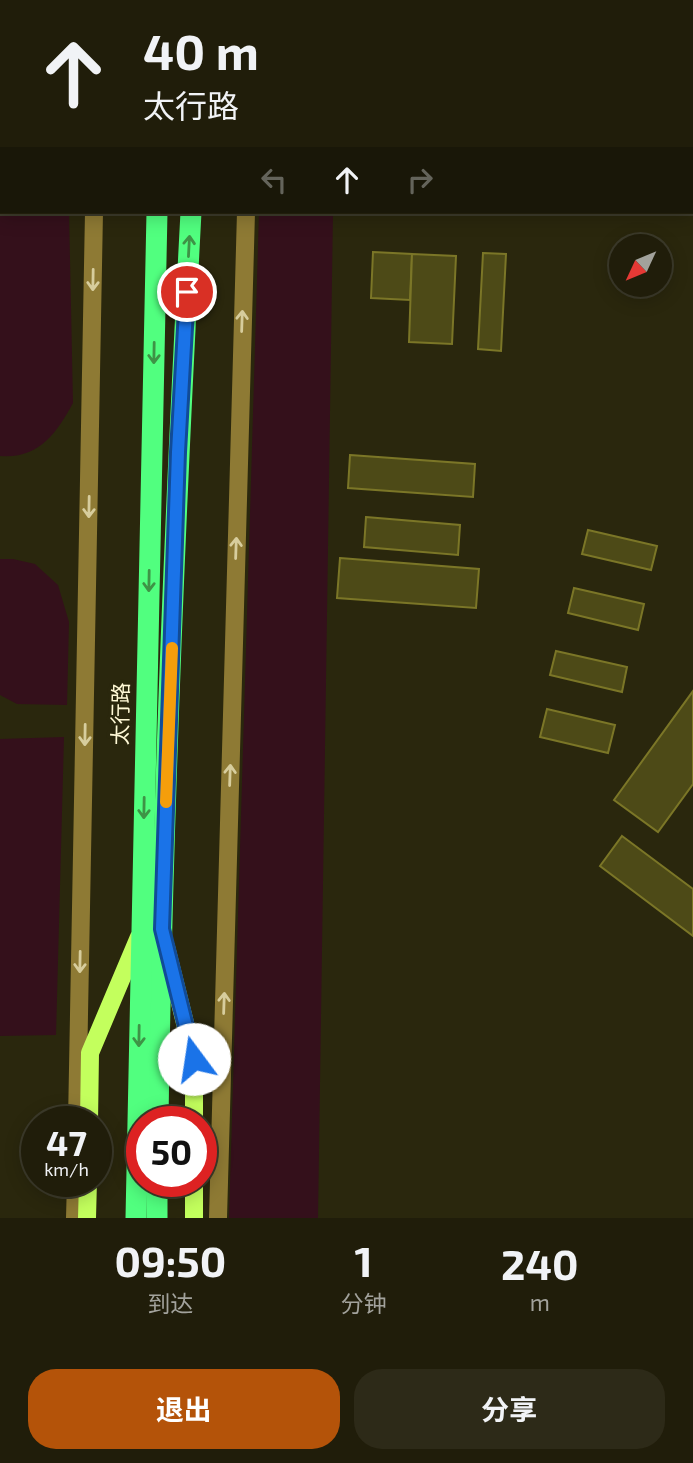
<!DOCTYPE html>
<html lang="zh">
<head>
<meta charset="utf-8">
<style>
	body { margin:0; font-family:"Exo 2","Noto Sans SC",sans-serif; background:#2d2a18; color:#f1f3f6; height:100vh; display:flex; flex-direction:column; font-size:26px; white-space:nowrap }
	* { box-sizing:border-box; margin:0 }
	p { font-size:23px; color:#a2a29c }
	.icon { flex:none; width:38px; height:38px; fill:none; stroke:currentColor; stroke-width:2; stroke-linecap:round; stroke-linejoin:round }
	.map { position:relative; height:1218px; overflow:hidden }
	.side { display:flex; flex-direction:column; background:#201d0a; flex:1 }
	.side>* { flex:none }
	.banner { position:absolute; left:0px; top:0px; width:693px; height:214px; box-shadow:0 4px 18px #0003,0 0 0 2px #3d3b2b; background:#201d0a; color:#f1f3f6; overflow:hidden }
	.needle { width:46px; rotate:226deg }
	.buttons { position:absolute; left:609px; top:234px; display:grid; gap:14px }
	.buttons a { display:grid; place-items:center; width:63px; height:63px; border-radius:50%; background:#201d0a; box-shadow:0 4px 18px #0003,0 0 0 2px #3d3b2b; font-size:35px }
	.speed { position:absolute; left:21px; top:1106px; display:flex; gap:14px; font-size:35px; font-weight:700; text-align:center }
	.speed>* { display:grid; place-content:center; width:91px; height:91px; border-radius:50%; background:#201d0a; box-shadow:0 4px 18px #0003,0 0 0 2px #3d3b2b; line-height:1 }
	.speed small { font-size:18px; font-weight:400 }
	.speed .limit { border:10px solid #d22; background:#fff; color:#111 }
	.pin { position:absolute; display:grid; place-items:center; width:60px; height:60px; color:#fff; margin:-30px; border:4px solid #fff; border-radius:50%; box-shadow:0 2px 7px #0007 }
	.me { position:absolute; width:77px; margin:-38px; rotate:346deg; stroke-linejoin:round; filter:drop-shadow(0 0 5px #0008) }
	.turn { display:flex; align-items:center; gap:24px; height:147px; padding:0 28px; font-size:32px }
	.turn .icon { width:91px; height:91px; stroke-width:2.5 }
	.turn b { display:block; font-size:49px; line-height:60px }
	.lanes { display:flex; align-items:center; height:66px; padding:0 28px; background:#0003; justify-content:center; gap:35px; direction:ltr }
	.lanes .off { opacity:.35 }
	.eta { display:flex; justify-content:space-evenly; align-items:center; height:119px; text-align:center }
	.eta b { font-size:42px; font-weight:700; line-height:49px }
	.action { display:flex; gap:14px; margin-top:auto; padding:14px 28px }
	.action a { flex:1; height:80px; border-radius:28px; background:#b45309; color:#fff; font-size:28px; font-weight:700; line-height:80px; text-align:center }
	.action a+a { background:#2d2a18; color:#f1f3f6 }
	.map>svg:first-child { display:block }
</style>
</head>
<body>
<div class="map">
<svg width="693" height="1218" viewBox="0 0 693 1218">
	<rect width="100%" height="100%" fill="#2a270d"/>
	<g fill="#34101b">
		<path d="M 0,0 L 81,0 L 81,2 L 2,2 L 2,178 L 0,178 Z"/>
		<path d="M 0,201 L 2,201 L 2,212 L 69,212 L 73,403 C 56,434 39,459 0,456 Z"/>
		<path d="M 259,212 L 333,212 L 318,1218 L 229,1218 Z"/>
		<path d="M 0,559 L 13,559 L 35,564 L 58,585 L 69,622 L 67,705 L 17,704 L 0,695 Z"/>
		<path d="M 64,737 L 56,1035 L 0,1036 L 0,739 Z"/>
	</g>
	<g fill="#4d4a17" stroke="#7b7627" stroke-width="2">
		<path d="M 373,252 L 412,254 L 410,300 L 371,298 Z"/>
		<path d="M 483,253 L 506,254 L 501,351 L 478,349 Z"/>
		<path d="M 412,254 L 456,256 L 452,344 L 409,342 Z"/>
		<path d="M 350,455 L 475,464 L 473,497 L 348,488 Z"/>
		<path d="M 366,517 L 460,525 L 458,555 L 364,547 Z"/>
		<path d="M 588,530 L 657,546 L 651,570 L 582,554 Z"/>
		<path d="M 340,558 L 479,569 L 476,608 L 337,598 Z"/>
		<path d="M 574,588 L 644,604 L 638,630 L 568,613 Z"/>
		<path d="M 556,651 L 627,667 L 622,692 L 550,675 Z"/>
		<path d="M 693,691 L 693,784 L 658,832 L 614,800 Z"/>
		<path d="M 547,709 L 615,725 L 608,753 L 540,737 Z"/>
		<path d="M 622,836 L 693,889 L 693,936 L 600,866 Z"/>
	</g>
	<g fill="none" stroke-linecap="round" stroke-linejoin="round">
		<g stroke="#8e7a34" stroke-width="18">
			<path d="M 98,2 L 98,0"/>
			<path d="M 254,2 L 254,0"/>
			<path d="M 77,1122 L 94,212"/>
			<path d="M 75,1218 L 76,1181"/>
			<path d="M 218,1218 L 246,212"/>
		</g>
		<g stroke="#c3ff5d" stroke-width="18">
			<path d="M 166,947 L 194,1059 L 194,1122"/>
			<path d="M 89,1122 L 90,1053 L 139,937"/>
			<path d="M 87,1218 L 88,1181"/>
			<path d="M 194,1218 L 194,1181"/>
		</g>
		<g stroke="#51ff7f" stroke-width="21">
			<path d="M 148,0 L 148,2"/>
			<path d="M 198,2 L 198,0"/>
			<path d="M 213,2 L 213,0"/>
			<path d="M 158,1122 C 162,818 175,515 191,212"/>
			<path d="M 136,1218 L 157,212"/>
			<path d="M 157,1218 L 157,1181"/>
		</g>
	</g>
	<defs><path id="oneway-shaft" d="M-6 0H5M1.5-3L5.5 0L1.5 3" fill="none" stroke-width="1.6" stroke-linecap="round" stroke-linejoin="round" transform="scale(1.75)"/></defs>
	<g stroke="#3e9346">
		<use href="#oneway-shaft" transform="translate(189 246) rotate(-87)"/>
		<use href="#oneway-shaft" transform="translate(154 353) rotate(91)"/>
		<use href="#oneway-shaft" transform="translate(149 581) rotate(91)"/>
		<use href="#oneway-shaft" transform="translate(144 808) rotate(91)"/>
		<use href="#oneway-shaft" transform="translate(139 1036) rotate(91)"/>
	</g>
	<g stroke="#d7cd9d">
		<use href="#oneway-shaft" transform="translate(93 280) rotate(91)"/>
		<use href="#oneway-shaft" transform="translate(242 321) rotate(-88)"/>
		<use href="#oneway-shaft" transform="translate(89 507) rotate(91)"/>
		<use href="#oneway-shaft" transform="translate(236 548) rotate(-88)"/>
		<use href="#oneway-shaft" transform="translate(85 735) rotate(91)"/>
		<use href="#oneway-shaft" transform="translate(230 775) rotate(-88)"/>
		<use href="#oneway-shaft" transform="translate(80 962) rotate(91)"/>
		<use href="#oneway-shaft" transform="translate(224 1003) rotate(-88)"/>
	</g>
	<g fill="none" stroke-linecap="round" stroke-linejoin="round">
		<g stroke="#114b97" stroke-width="18">
			<path id="route" d="M 187,292 L 178,452 L 162,929 L 194,1059"/>
		</g>
		<use href="#route" stroke="#1a73e8" stroke-width="12"/>
		<path stroke="#f59e0b" stroke-width="12" d="M 166,802 L 172,648"/>
	</g>
	<g text-anchor="middle" stroke-width="7" stroke-linejoin="round" paint-order="stroke">
		<g font-size="21" fill="#fff9d6" stroke="#2a270d">
			<text transform="translate(121 714) rotate(-89)" y="7">太行路</text>
		</g>
	</g>
</svg>
<div class="buttons">
<a><svg class="needle" viewBox="-14 -14 28 28"><path d="M0-13l5 13h-10z" fill="#e53935"/><path d="M0 13l5-13h-10z" fill="#a2a29c"/></svg></a>
</div>
<div class="speed"><div>47<small>km/h</small></div><div class="limit">50</div></div>
<div class="pin" style="left:187px;top:292px;background:#d93025"><svg class="icon" aria-label="arrive" viewBox="0 0 24 24"><path d="M6 21V4h12l-3 4 3 4H6"/></svg></div>
<svg class="me" style="left:194px;top:1059px" viewBox="-20 -20 40 40"><circle r="19" fill="#fff"/><path d="M0-13L10 11 0 6-10 11z" fill="#1a73e8"/></svg>
<div class="banner">
<div class="turn"><svg class="icon" aria-label="ahead" viewBox="0 0 24 24"><path d="M12 20V5M6 11l6-6 6 6"/></svg><div><b>40 m</b>太行路</div></div>
<div class="lanes"><svg class="icon off" aria-label="left" viewBox="0 0 24 24"><path d="M17 20v-9H6M10 6l-5 5 5 5"/></svg><svg class="icon" aria-label="ahead" viewBox="0 0 24 24"><path d="M12 20V5M6 11l6-6 6 6"/></svg><svg class="icon off" aria-label="right" viewBox="0 0 24 24"><path d="M7 20v-9h11M14 6l5 5-5 5"/></svg></div>
</div>
</div>
<section class="side">
<div class="eta">
<div><b>09:50</b><p>到达</p></div>
<div><b>1</b><p>分钟</p></div>
<div><b>240</b><p>m</p></div>
</div>
<div class="action"><a>退出</a><a>分享</a></div>
</section>
</body>
</html>
